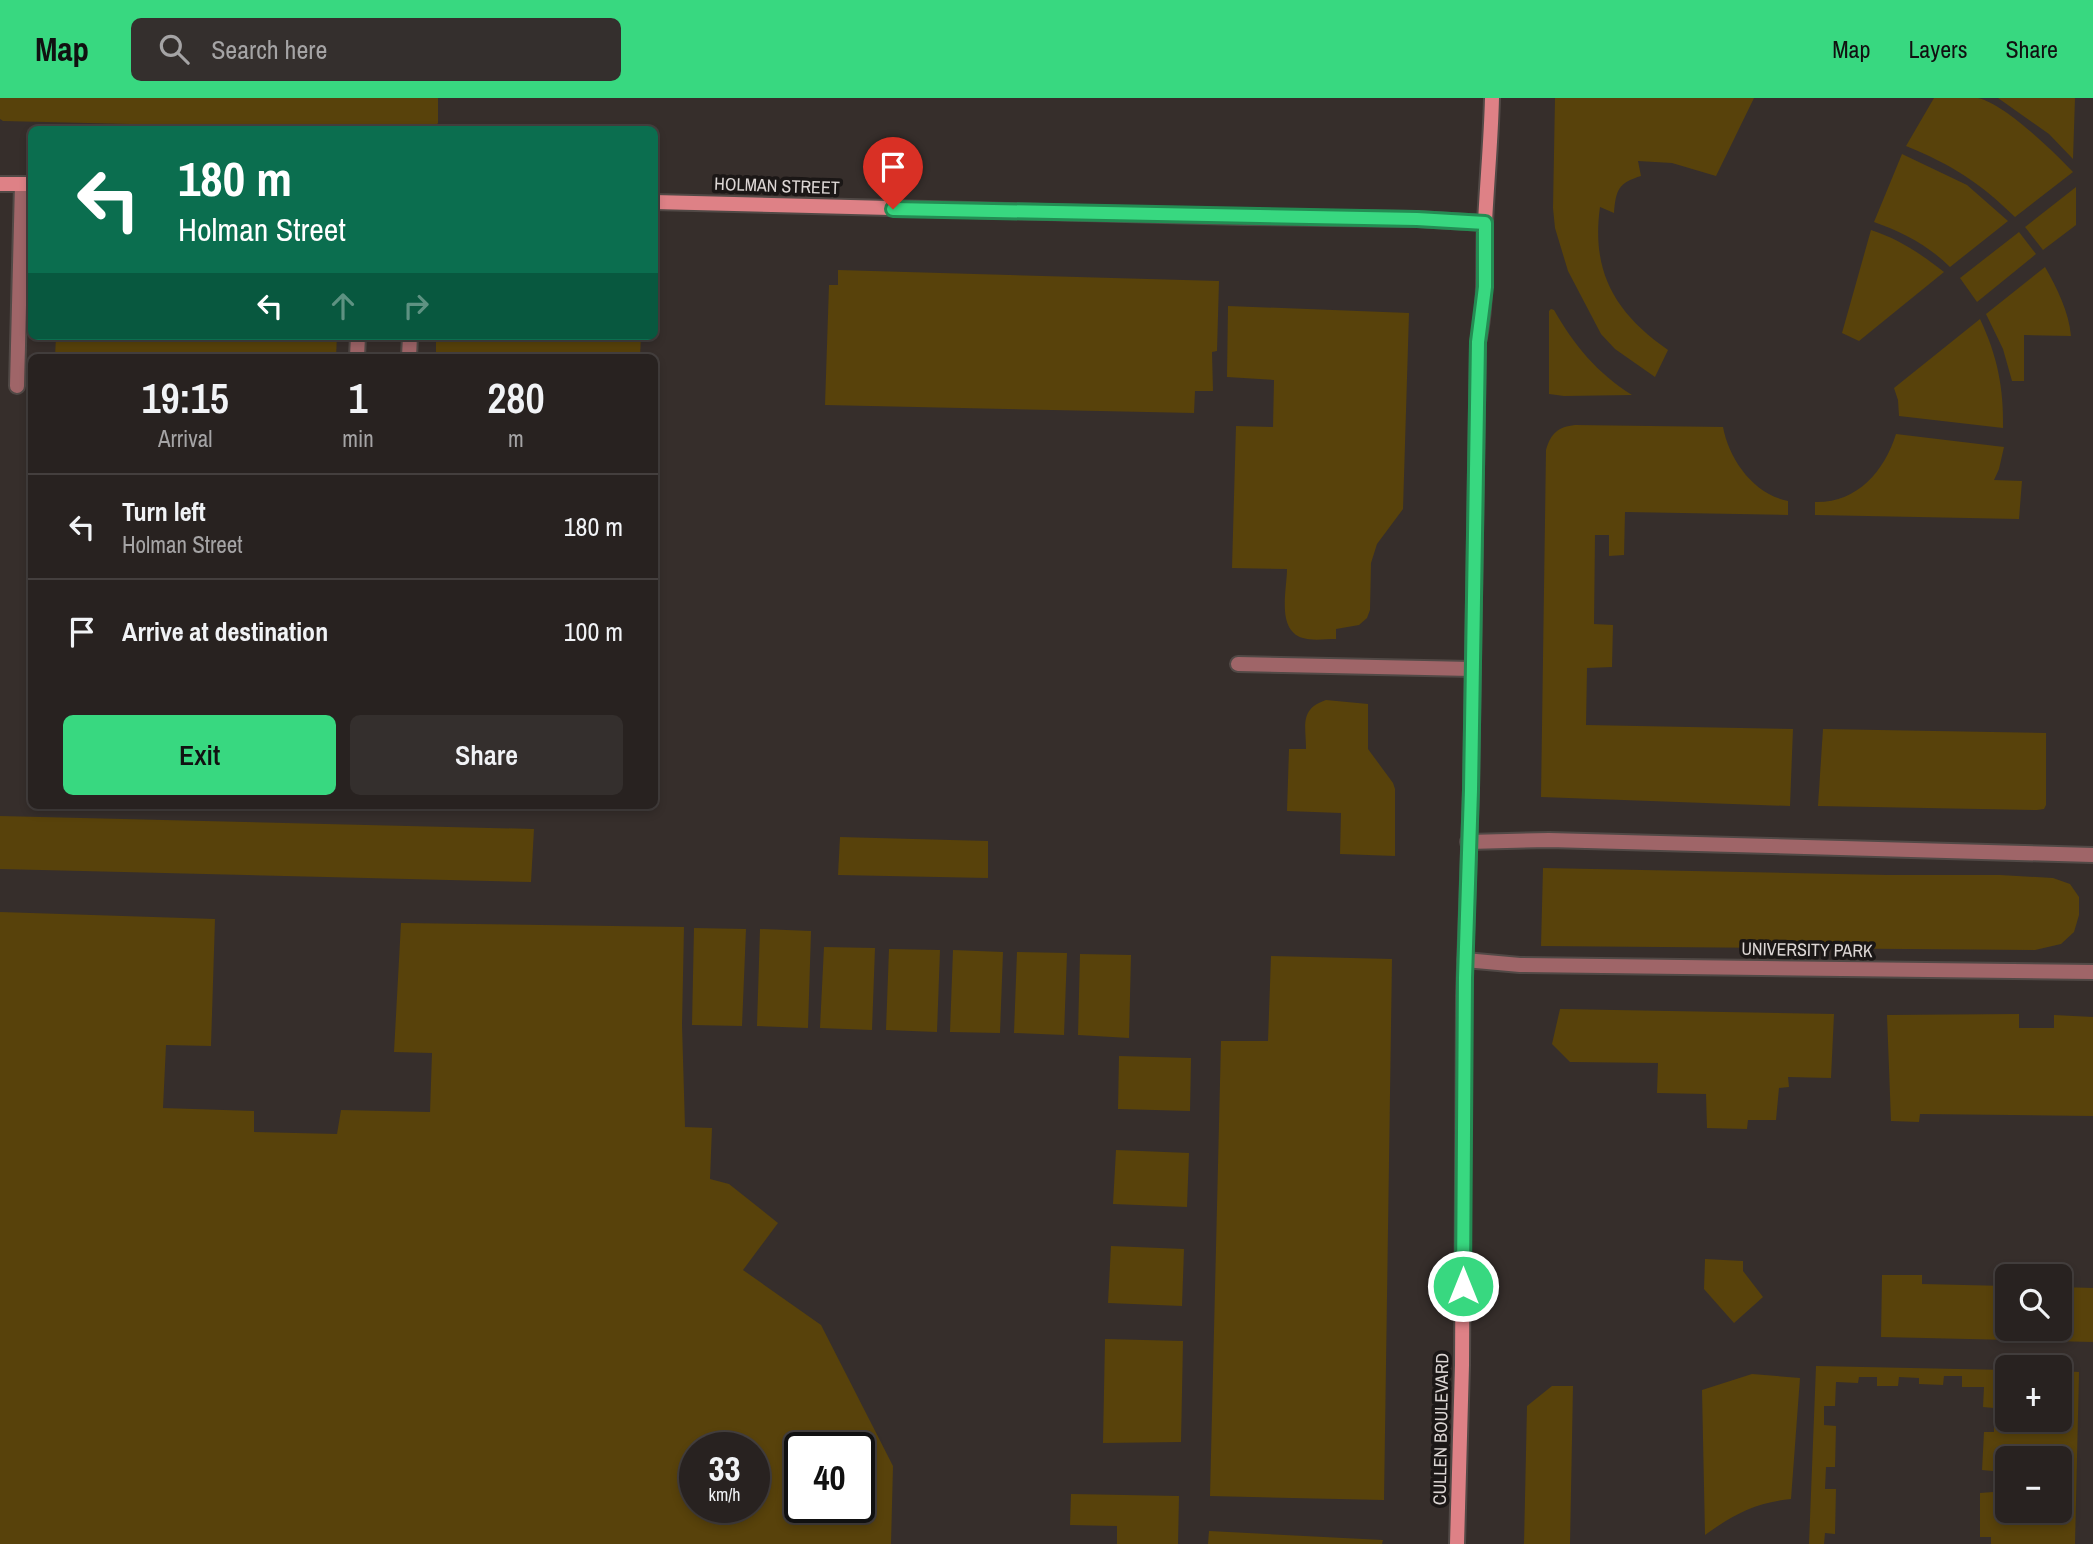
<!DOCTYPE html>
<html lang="en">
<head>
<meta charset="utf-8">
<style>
	body { margin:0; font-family:"Archivo Narrow",sans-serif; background:#342f2d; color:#f1f3f6; height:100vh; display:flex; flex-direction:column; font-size:26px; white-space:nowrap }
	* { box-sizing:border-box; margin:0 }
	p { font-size:23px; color:#a5a4a5 }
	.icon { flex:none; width:38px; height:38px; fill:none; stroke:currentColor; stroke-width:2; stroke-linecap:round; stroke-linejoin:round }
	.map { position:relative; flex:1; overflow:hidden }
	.panel { position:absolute; left:28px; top:256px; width:630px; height:455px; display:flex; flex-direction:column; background:#282220; border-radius:10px; box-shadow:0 4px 10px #0003,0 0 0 2px #443f3e }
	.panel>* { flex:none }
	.top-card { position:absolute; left:28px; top:28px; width:630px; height:214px; border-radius:10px; box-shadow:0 4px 10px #0003,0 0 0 2px #443f3e; background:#0b6e4f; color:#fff; overflow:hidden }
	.controls { position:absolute; left:1995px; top:1166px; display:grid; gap:14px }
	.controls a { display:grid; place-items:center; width:77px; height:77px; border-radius:10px; background:#282220; box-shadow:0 4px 10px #0003,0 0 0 2px #443f3e; font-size:35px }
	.speed { position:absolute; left:679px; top:1334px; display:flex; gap:14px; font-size:35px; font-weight:700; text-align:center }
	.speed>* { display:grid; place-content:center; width:91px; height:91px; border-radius:50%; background:#282220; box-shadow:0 4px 10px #0003,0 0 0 2px #443f3e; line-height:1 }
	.speed small { font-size:18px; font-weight:400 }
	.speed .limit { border:4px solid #111; border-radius:10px; background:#fff; color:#111 }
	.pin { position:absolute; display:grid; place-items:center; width:60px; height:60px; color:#fff; margin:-72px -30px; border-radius:50% 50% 50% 0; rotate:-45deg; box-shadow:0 0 7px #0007 }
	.pin .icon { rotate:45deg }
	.me { position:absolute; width:77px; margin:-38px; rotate:0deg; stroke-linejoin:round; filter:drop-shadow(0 0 5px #0008) }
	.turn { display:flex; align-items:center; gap:24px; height:147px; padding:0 35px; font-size:32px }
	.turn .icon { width:91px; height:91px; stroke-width:2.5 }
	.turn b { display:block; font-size:49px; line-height:60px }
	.lanes { display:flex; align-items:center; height:66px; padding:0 35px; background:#0003; justify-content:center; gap:35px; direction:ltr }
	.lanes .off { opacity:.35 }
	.eta { display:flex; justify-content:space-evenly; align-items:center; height:119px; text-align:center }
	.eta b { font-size:42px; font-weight:600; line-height:49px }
	.button { display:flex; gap:14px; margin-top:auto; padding:14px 35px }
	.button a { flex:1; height:80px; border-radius:10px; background:#38d880; color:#111; font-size:28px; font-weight:600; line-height:80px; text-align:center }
	.button a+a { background:#342f2d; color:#f1f3f6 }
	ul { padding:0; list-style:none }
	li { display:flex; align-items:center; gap:21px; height:105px; padding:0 35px; border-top:2px solid #443f3e }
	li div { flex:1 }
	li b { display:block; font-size:26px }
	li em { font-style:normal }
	header { display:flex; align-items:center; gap:42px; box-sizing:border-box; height:98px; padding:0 35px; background:#38d880; color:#111 }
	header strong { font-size:33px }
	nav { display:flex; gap:38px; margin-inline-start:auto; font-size:24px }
	.search { width:490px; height:63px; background:#342f2d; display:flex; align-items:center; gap:18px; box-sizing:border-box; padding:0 24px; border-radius:10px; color:#a5a4a5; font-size:26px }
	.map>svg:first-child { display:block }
</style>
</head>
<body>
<header>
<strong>Map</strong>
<div class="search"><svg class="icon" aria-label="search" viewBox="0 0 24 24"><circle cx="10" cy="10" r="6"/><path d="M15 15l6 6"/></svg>Search here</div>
<nav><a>Map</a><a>Layers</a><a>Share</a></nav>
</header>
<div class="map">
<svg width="2093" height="1446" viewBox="0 0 2093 1446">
	<rect width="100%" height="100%" fill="#362e2b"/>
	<g fill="#58420b" fill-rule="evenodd">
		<path d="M 0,0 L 438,0 L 438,25 L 433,31 L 341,31 L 3,23 L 0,21 Z"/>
		<path d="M 1555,0 L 1754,0 L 1716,78 L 1672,65 L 1638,63 L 1641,78 C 1618,85 1616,92 1614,115 L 1600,109 C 1591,174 1615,215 1668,252 L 1655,279 L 1615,251 L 1601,236 L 1568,173 L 1555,130 L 1553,110 Z"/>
		<path d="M 1934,0 C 1948,0 1965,0 1978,0 C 2005,6 2054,54 2073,74 L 2015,119 C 1979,84 1952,67 1906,48 Z"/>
		<path d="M 1998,0 L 2075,0 L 2073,61 L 2049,36 Z"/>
		<path d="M 1902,56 L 1967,87 L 2008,123 L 1950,169 C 1928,147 1902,134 1874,124 Z"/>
		<path d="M 2076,89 L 2076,127 L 2043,152 L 2025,129 Z"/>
		<path d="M 1871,132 C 1899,141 1921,156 1944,174 L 1859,243 L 1842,235 Z"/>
		<path d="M 2019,134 L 2036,156 L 1977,204 L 1960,180 Z"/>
		<path d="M 2045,169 C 2057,190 2069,214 2071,238 L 2024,237 L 2024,283 L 2012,283 L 2003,251 L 1986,216 Z"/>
		<path d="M 838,172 L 1219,183 L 1217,253 L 1212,254 L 1213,293 L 1195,293 L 1194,315 L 825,307 L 829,187 L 838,187 Z"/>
		<path d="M 1228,208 L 1409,215 L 1403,411 L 1377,446 L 1371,465 L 1370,512 L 1367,520 L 1359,527 L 1336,531 L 1336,541 C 1326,541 1312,543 1303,540 C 1276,532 1287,492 1287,471 L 1232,470 L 1236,328 L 1273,329 L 1274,282 L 1227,279 Z"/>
		<path d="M 1551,211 L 1554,212 C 1574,247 1597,275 1632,297 L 1564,298 L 1549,296 L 1549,213 Z"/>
		<path d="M 1980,221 C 1997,257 2004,290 2003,330 L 1899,318 L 1898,302 L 1894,290 Z"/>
		<path d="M 56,238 L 337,238 L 336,259 L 55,259 Z"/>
		<path d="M 436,238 L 641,238 L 640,259 L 436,259 Z"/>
		<path d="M 1575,327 L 1723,329 C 1729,361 1753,396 1788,403 L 1788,417 L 1625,414 L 1624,457 L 1609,458 L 1609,437 L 1595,437 L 1594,526 L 1613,527 L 1612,569 L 1587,570 L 1586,627 L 1793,631 L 1790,708 L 1541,699 L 1546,352 C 1551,335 1558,329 1575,327 Z"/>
		<path d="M 1896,336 L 2004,349 L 1999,371 L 1994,382 L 2022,383 L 2019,421 L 1815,417 L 1815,404 C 1857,405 1884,374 1896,336 Z"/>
		<path d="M 1326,602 L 1368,606 L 1368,651 L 1393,685 L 1395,691 L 1395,758 L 1340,756 L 1341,715 L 1287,713 L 1289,651 L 1306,651 C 1306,628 1299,611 1326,602 Z"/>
		<path d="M 1823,631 L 2046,635 L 2046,707 L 2044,711 L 2037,712 L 1818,708 Z"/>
		<path d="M 0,718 L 534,731 L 531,784 L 0,771 Z"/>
		<path d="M 840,739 L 988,743 L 988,780 L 838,777 Z"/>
		<path d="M 1543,770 L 1888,777 L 2000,777 L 2053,780 L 2070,786 L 2079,799 L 2079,817 L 2074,834 L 2061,846 L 2035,852 L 1541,848 Z"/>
		<path d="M 0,814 L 215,821 L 211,948 L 166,947 L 163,1010 L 254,1013 L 254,1034 L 337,1036 L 341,1012 L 430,1014 L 432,955 L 394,954 L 401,825 L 684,829 L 682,927 L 685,1029 L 712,1030 L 710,1081 L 729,1086 L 778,1125 L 743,1172 L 821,1227 L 893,1368 L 891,1446 L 0,1446 ZM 695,1349 L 754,1349 L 754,1409 L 695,1409 ZM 800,1349 L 859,1349 L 859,1409 L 800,1409 Z"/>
		<path d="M 694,830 L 746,831 L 742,928 L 692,927 Z"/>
		<path d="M 760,831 L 811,833 L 808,930 L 757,928 Z"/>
		<path d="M 824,849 L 875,850 L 872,932 L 820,930 Z"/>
		<path d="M 889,851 L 940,852 L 937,934 L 886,932 Z"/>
		<path d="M 953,852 L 1003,854 L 1000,935 L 950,934 Z"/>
		<path d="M 1017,854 L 1067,855 L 1064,937 L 1014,935 Z"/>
		<path d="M 1080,856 L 1131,857 L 1129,940 L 1078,937 Z"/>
		<path d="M 1271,858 L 1392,861 L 1384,1402 L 1210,1398 L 1221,943 L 1268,943 Z"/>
		<path d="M 1560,911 L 1834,916 L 1831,980 L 1788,979 L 1789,989 L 1779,990 L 1776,1022 L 1748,1022 L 1747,1031 L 1707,1030 L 1706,996 L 1657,995 L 1658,965 L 1570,964 L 1552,946 Z"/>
		<path d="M 2019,916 L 2019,930 L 2054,930 L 2054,917 L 2093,919 L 2093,1018 L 1920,1016 L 1919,1024 L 1891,1023 L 1887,917 Z"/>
		<path d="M 1119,958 L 1191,960 L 1190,1013 L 1118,1011 Z"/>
		<path d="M 1116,1052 L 1189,1055 L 1187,1109 L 1113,1106 Z"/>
		<path d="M 1111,1148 L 1184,1151 L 1182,1208 L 1108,1205 Z"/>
		<path d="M 1705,1161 L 1743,1163 L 1743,1173 L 1763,1199 L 1734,1225 L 1704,1191 Z"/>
		<path d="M 1882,1177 L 1922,1177 L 1922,1186 L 2007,1188 L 2007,1230 L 2060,1230 L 2060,1189 L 2093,1190 L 2093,1244 L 1881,1239 Z"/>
		<path d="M 1105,1241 L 1183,1243 L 1181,1344 L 1103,1345 Z"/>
		<path d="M 1816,1268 L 2007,1272 L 2007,1321 L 2060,1321 L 2060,1273 L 2079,1274 L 2075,1446 L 1991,1446 L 1991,1439 L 1980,1439 L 1980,1395 L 1993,1394 L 1993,1373 L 1982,1372 L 1984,1334 L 1994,1334 L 1994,1310 L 1983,1309 L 1984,1289 L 1962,1289 L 1962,1278 L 1944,1278 L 1943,1287 L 1919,1286 L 1919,1280 L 1899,1279 L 1898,1288 L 1877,1288 L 1877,1279 L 1859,1279 L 1858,1285 L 1836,1284 L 1835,1308 L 1824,1308 L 1824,1327 L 1836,1328 L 1835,1369 L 1826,1369 L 1825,1391 L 1836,1391 L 1835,1436 L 1825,1435 L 1824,1446 L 1809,1446 ZM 2007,1360 L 2060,1360 L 2060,1412 L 2007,1412 Z"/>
		<path d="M 1752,1276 L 1800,1280 L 1791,1401 C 1755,1405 1734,1416 1705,1437 L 1702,1292 Z"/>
		<path d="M 1552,1288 L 1573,1288 L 1570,1446 L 1524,1446 L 1527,1308 Z"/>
		<path d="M 1071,1396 L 1179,1398 L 1178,1446 L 1117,1446 L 1117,1428 L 1070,1427 Z"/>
		<path d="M 1209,1433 L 1383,1442 L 1382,1446 L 1208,1446 Z"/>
	</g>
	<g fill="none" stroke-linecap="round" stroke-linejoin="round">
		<g stroke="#514946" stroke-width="18">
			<g id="lane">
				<path d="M 357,259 L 358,238"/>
				<path d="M 409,259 L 410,238"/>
				<path d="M 17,288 L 22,86"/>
				<path d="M 1238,566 L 1472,571"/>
				<path d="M 1468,744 L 1549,742 L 2093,757"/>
				<path d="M 1465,862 L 1520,867 L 2093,874"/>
			</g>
		</g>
		<g stroke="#514946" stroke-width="18">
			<g id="secondary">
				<path d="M 0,86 L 32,86"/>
				<path d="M 654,104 L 1243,119 L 1417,121 L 1485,125"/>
				<path d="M 1457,1446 L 1462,1267 L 1464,898 L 1471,692 L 1478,244 C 1487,205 1483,165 1485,125 C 1487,83 1491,42 1492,0"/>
			</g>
		</g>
		<use href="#lane" stroke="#9f6568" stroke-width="14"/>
		<use href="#secondary" stroke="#de8186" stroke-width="14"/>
	</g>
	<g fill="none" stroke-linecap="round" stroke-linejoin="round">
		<g stroke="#248c53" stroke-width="18">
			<path id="route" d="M 893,111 L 1417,121 L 1485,125 L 1485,189 L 1478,244 L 1471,692 L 1465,880 L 1463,1188"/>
		</g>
		<use href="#route" stroke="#38d880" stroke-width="12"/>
	</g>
	<g text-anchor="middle" stroke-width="7" stroke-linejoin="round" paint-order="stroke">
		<g font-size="18" fill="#dcd6d4" stroke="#1b1716">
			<text transform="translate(777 88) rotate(2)" y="6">HOLMAN STREET</text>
			<text transform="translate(1807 852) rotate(1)" y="6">UNIVERSITY PARK</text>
			<text transform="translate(1441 1331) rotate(-89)" y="6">CULLEN BOULEVARD</text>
		</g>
	</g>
</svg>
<div class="controls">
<a><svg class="icon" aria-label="search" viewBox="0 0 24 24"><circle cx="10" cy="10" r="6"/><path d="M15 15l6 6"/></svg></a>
<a>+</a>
<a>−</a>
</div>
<div class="speed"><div>33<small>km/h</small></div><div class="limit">40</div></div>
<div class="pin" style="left:893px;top:111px;background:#d93025"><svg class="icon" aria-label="arrive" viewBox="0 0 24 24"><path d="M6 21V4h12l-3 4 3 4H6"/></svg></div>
<svg class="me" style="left:1463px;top:1188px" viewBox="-20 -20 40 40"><circle r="17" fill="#38d880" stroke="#fff" stroke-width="3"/><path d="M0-11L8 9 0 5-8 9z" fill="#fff"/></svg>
<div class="top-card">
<div class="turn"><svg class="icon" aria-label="left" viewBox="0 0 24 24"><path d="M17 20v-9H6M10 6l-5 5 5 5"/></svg><div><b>180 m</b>Holman Street</div></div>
<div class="lanes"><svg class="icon" aria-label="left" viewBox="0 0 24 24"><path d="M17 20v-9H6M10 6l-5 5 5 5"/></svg><svg class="icon off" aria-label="ahead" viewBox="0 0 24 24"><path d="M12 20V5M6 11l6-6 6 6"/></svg><svg class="icon off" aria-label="right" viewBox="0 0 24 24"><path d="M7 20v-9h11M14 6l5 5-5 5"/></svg></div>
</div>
<section class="panel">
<div class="eta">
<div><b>19:15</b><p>Arrival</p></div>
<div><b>1</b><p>min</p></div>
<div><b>280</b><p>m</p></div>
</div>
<ul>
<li><svg class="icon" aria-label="left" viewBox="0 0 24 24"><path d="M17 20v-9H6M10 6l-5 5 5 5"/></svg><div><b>Turn left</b><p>Holman Street</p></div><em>180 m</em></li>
<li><svg class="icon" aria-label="arrive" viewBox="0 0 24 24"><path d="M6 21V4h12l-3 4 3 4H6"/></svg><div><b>Arrive at destination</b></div><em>100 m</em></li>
</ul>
<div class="button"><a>Exit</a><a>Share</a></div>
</section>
</div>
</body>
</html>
